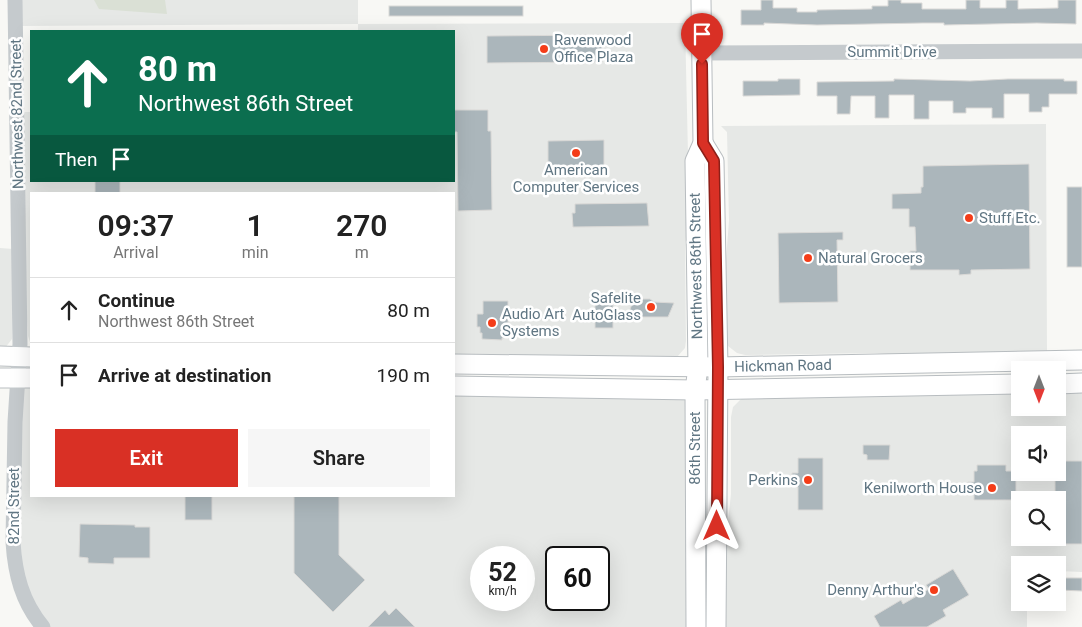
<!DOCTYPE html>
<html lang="en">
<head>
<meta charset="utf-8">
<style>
	body { margin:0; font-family:Roboto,sans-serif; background:#f6f6f6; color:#222; height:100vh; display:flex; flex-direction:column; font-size:19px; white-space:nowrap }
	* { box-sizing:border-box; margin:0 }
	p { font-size:16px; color:#767676 }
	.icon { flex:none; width:28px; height:28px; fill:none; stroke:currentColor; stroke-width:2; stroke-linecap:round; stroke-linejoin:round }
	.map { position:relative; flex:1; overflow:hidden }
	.sheet { position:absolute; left:30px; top:192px; width:425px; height:305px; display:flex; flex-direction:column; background:#fff; border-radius:0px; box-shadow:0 5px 20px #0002 }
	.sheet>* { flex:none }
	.hud { position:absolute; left:30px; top:30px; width:425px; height:152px; border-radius:0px; box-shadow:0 5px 20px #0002; background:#0b6e4f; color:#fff; overflow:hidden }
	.needle { width:32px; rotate:180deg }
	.buttons { position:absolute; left:1011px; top:361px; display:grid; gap:10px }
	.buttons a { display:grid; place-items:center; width:55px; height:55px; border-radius:0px; background:#fff; box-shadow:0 5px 20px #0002; font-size:25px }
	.speed { position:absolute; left:470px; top:546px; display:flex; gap:10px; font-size:25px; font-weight:700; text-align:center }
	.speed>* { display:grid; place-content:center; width:65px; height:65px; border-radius:50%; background:#fff; box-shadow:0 5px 20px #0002; line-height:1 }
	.speed small { font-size:12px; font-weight:400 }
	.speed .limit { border:2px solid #111; border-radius:8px; background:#fff; color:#111 }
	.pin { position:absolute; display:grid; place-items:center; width:42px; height:42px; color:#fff; margin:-51px -21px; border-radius:50% 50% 50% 0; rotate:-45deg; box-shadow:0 0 5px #0007 }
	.pin .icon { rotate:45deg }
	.me { position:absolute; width:55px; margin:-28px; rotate:0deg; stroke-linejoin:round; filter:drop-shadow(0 0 4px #0008) }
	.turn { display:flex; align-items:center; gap:18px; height:105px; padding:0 25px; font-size:22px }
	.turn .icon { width:65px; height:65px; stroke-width:2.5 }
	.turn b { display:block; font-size:35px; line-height:42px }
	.then { display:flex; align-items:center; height:48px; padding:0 25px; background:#0003; gap:10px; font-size:19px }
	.eta { display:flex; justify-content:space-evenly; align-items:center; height:85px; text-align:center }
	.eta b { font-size:30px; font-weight:600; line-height:35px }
	.button { display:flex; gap:10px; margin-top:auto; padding:10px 25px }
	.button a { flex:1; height:58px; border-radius:0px; background:#d93025; color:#fff; font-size:20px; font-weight:600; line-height:58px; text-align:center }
	.button a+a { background:#f6f6f6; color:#222 }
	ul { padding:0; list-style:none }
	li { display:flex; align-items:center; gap:15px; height:65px; padding:0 25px; border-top:1px solid #e0e0e0 }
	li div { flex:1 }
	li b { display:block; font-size:19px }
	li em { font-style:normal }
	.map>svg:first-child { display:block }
</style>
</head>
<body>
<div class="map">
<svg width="1082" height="627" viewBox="0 0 1082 627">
	<rect width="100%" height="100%" fill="#f8f8f5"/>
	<g fill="#e6e8e6" fill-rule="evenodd">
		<path d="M 22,0 L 358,0 L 358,24 L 685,23 L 689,199 L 685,250 L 686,341 L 685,348 L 677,357 L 671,360 L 454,358 L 454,194 L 31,194 L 31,345 L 28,336 L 26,302 L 23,112 L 31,112 L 31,181 L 454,181 L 454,31 L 358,31 L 358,24 L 22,26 Z"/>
		<path d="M 1046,124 L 1047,354 L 935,358 L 875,353 L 745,355 L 737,353 L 728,346 L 725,337 L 724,284 L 729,221 L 727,132 L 721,126 Z"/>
		<path d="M 0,248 L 13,249 L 13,302 L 12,339 L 5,348 L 0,350 Z"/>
		<path d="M 31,378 L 31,496 L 454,496 L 454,386 L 695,390 L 696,627 L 43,627 L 18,581 L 18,396 ZM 481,558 L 524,558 L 524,600 L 481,600 ZM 556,558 L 599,558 L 599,600 L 556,600 Z"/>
		<path d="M 1058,390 L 1082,390 L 1082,572 L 1058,571 L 1058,565 L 1020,565 L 1020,602 L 1027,603 L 1027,627 L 725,627 L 726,540 L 731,494 L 731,417 L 733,407 L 740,400 L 745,397 L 1020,391 L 1020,408 L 1058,408 ZM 1020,435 L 1058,435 L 1058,472 L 1020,472 ZM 1020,500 L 1058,500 L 1058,538 L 1020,538 Z"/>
	</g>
	<path fill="#dae0d5" d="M 94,0 L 165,0 L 167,14 L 99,9 Z"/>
	<g fill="#abb6bb" stroke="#dad9d7">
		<path d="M 761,0 L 773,0 L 773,8 L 797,8 L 797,12 L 817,12 L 817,10 L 872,9 L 872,6 L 888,6 L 888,0 L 901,0 L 901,3 L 922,3 L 922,9 L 966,9 L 966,0 L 980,0 L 980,8 L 1006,8 L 1006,0 L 1018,0 L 1018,9 L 1058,8 L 1058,0 L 1076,0 L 1076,24 L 1037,23 L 944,25 L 944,23 L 922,23 L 817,25 L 764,23 L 764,25 L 741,25 L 741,10 L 761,10 Z"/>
		<rect x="389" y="6" width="134" height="10"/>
		<path d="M 602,35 L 602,62 L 487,63 L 487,36 Z"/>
		<path d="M 778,79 L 800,79 L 800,95 L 743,96 L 743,81 L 778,81 Z"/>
		<path d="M 894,79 L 970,81 L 1008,79 L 1064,79 L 1064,81 L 1077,81 L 1077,94 L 1049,94 L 1049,107 L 1042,107 L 1042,112 L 1029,112 L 1029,94 L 1004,94 L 1004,118 L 992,118 L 992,108 L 966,108 L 966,113 L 953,113 L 953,101 L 929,101 L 929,119 L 914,119 L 914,95 L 889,95 L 889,118 L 875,118 L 875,96 L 851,96 L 850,114 L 837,114 L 837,96 L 817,96 L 817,82 L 894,81 Z"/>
		<path d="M 454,110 L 488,110 L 488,131 L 491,131 L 492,210 L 458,211 L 457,132 L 454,132 Z"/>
		<path d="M 604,140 L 604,166 L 548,166 L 548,141 Z"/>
		<path d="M 1029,164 L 1030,269 L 971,270 L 971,274 L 959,275 L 959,270 L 910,270 L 910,251 L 916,251 L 915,227 L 909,227 L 909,209 L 892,209 L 892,194 L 921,193 L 921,187 L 923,187 L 923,166 Z"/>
		<rect x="95" y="181" width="25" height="13"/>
		<rect x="1067" y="187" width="15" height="80"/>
		<path d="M 647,203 L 649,226 L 573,227 L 572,213 L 575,213 L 575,204 Z"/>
		<path d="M 843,232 L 843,240 L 837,240 L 838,302 L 779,303 L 778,233 Z"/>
		<path d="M 634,299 L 650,299 L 654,302 L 674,303 L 668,317 L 627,317 Z"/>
		<path d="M 483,301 L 508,301 L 508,326 L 510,326 L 510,338 L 502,338 L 502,340 L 482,339 L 482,333 L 480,333 L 480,327 L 477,327 L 477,314 L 483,314 Z"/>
		<rect x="595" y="302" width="18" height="26"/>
		<path d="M 863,445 L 890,445 L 889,460 L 867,460 L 867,455 L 863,454 Z"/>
		<path d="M 798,458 L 823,458 L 823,510 L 798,510 L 798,487 L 792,486 L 792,473 L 798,473 Z"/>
		<path d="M 1058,461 L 1082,461 L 1082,544 L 1060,544 L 1059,532 L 1058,532 L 1058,500 L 1055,500 L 1055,472 L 1058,472 Z"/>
		<path d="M 977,465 L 1006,465 L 1006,471 L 1016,471 L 1016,500 L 974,500 L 974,494 L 968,494 L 968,482 L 974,482 L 974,471 L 977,471 Z"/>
		<rect x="185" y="496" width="27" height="24"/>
		<path d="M 294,496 L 339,496 L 339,555 L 365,580 L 333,612 L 294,573 Z"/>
		<path d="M 80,524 L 135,525 L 135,527 L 150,527 L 150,558 L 114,558 L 114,564 L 88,563 L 88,558 L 79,557 Z"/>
		<path d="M 953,569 L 969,595 L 943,610 L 946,616 L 927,627 L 880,627 L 874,616 L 901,600 L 903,604 L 929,589 L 926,585 Z"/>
		<path d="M 1059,578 L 1082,578 L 1082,591 L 1059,590 Z"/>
		<path d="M 396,608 L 415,627 L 368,627 L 385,610 L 389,615 Z"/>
	</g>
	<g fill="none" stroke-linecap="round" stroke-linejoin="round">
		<g stroke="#b8bdc0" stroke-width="21">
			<g id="major">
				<path d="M 703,143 L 714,161 L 718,367 L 716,627"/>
				<path d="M 0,356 L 31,357"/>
				<path id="s1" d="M 454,364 L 718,367 L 1082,360"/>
				<path d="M 0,378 L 31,378"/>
				<path d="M 1058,384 L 1082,383"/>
				<path d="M 454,386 L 695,390 L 1020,384"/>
				<path d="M 696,627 L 695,390 L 698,367 L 695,161 L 703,143 L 701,0"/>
			</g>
		</g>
		<g stroke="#c5cacd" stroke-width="15">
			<path d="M 15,0 L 20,344 L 15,422 L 13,542 C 15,574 22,602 43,627"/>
			<path d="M 702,53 L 1082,51"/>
		</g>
		<use href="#major" stroke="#fff" stroke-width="19"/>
	</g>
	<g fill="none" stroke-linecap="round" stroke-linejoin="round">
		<g stroke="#8d1f18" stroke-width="12">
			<path id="route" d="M 702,64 L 703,143 L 714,161 L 718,367 L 717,526"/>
		</g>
		<use href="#route" stroke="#d93025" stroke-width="9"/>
	</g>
	<g fill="#f43d19" stroke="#fff" stroke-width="2">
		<circle cx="544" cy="49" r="5"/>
		<circle cx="576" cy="153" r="5"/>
		<circle cx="969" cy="218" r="5"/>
		<circle cx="808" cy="258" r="5"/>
		<circle cx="651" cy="307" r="5"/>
		<circle cx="492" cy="323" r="5"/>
		<circle cx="808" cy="480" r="5"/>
		<circle cx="992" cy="488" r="5"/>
		<circle cx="934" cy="590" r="5"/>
	</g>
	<g text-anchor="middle" stroke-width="5" stroke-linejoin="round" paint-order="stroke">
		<g font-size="15" fill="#607683" stroke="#fff" text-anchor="start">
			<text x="554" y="45">Ravenwood<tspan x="554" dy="17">Office Plaza</tspan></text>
			<text x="576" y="175" text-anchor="middle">American<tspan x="576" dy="17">Computer Services</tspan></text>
			<text x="979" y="223">Stuff Etc.</text>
			<text x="818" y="263">Natural Grocers</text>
			<text x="641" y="303" text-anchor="end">Safelite<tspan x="641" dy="17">AutoGlass</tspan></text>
			<text x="502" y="319">Audio Art<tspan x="502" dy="17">Systems</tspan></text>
			<text x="798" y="485" text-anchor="end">Perkins</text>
			<text x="982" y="493" text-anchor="end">Kenilworth House</text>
			<text x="924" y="595" text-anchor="end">Denny Arthur's</text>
		</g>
		<g font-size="15" fill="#607683" stroke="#fff">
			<text x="892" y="57">Summit Drive</text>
			<text transform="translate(17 114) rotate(-91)" y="5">Northwest 82nd Street</text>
			<text transform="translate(696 266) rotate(-91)" y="5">Northwest 86th Street</text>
			<text dy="5" stroke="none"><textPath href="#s1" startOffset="329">Hickman Road</textPath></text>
			<text transform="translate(695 448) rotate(-90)" y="5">86th Street</text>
			<text transform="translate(14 506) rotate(-90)" y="5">82nd Street</text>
		</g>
	</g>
</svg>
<div class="buttons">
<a><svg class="needle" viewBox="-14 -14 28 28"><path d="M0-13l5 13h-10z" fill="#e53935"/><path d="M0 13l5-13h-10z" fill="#767676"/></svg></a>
<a><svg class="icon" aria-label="sound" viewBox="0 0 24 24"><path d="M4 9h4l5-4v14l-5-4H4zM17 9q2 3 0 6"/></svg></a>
<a><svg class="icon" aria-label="search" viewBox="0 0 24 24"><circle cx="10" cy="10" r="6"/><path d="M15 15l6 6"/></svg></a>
<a><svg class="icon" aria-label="layers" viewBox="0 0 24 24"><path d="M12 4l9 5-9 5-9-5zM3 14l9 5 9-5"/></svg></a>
</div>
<div class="speed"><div>52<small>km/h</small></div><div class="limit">60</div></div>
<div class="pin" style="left:702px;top:64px;background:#d93025"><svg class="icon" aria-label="arrive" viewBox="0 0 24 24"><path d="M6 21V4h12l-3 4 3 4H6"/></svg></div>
<svg class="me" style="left:717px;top:526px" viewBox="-20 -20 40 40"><path d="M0-17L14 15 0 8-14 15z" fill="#d93025" stroke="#fff" stroke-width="4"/></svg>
<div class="hud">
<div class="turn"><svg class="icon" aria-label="ahead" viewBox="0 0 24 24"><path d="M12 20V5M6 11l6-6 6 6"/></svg><div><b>80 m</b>Northwest 86th Street</div></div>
<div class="then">Then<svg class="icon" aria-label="arrive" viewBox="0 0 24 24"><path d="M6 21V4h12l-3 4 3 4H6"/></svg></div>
</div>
<section class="sheet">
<div class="eta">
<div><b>09:37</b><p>Arrival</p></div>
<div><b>1</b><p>min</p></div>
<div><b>270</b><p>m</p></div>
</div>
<ul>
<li><svg class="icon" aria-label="ahead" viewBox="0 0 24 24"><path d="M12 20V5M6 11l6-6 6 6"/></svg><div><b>Continue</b><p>Northwest 86th Street</p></div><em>80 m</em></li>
<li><svg class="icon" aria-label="arrive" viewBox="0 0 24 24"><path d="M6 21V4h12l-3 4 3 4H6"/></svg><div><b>Arrive at destination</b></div><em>190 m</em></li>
</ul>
<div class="button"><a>Exit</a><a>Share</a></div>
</section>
</div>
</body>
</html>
